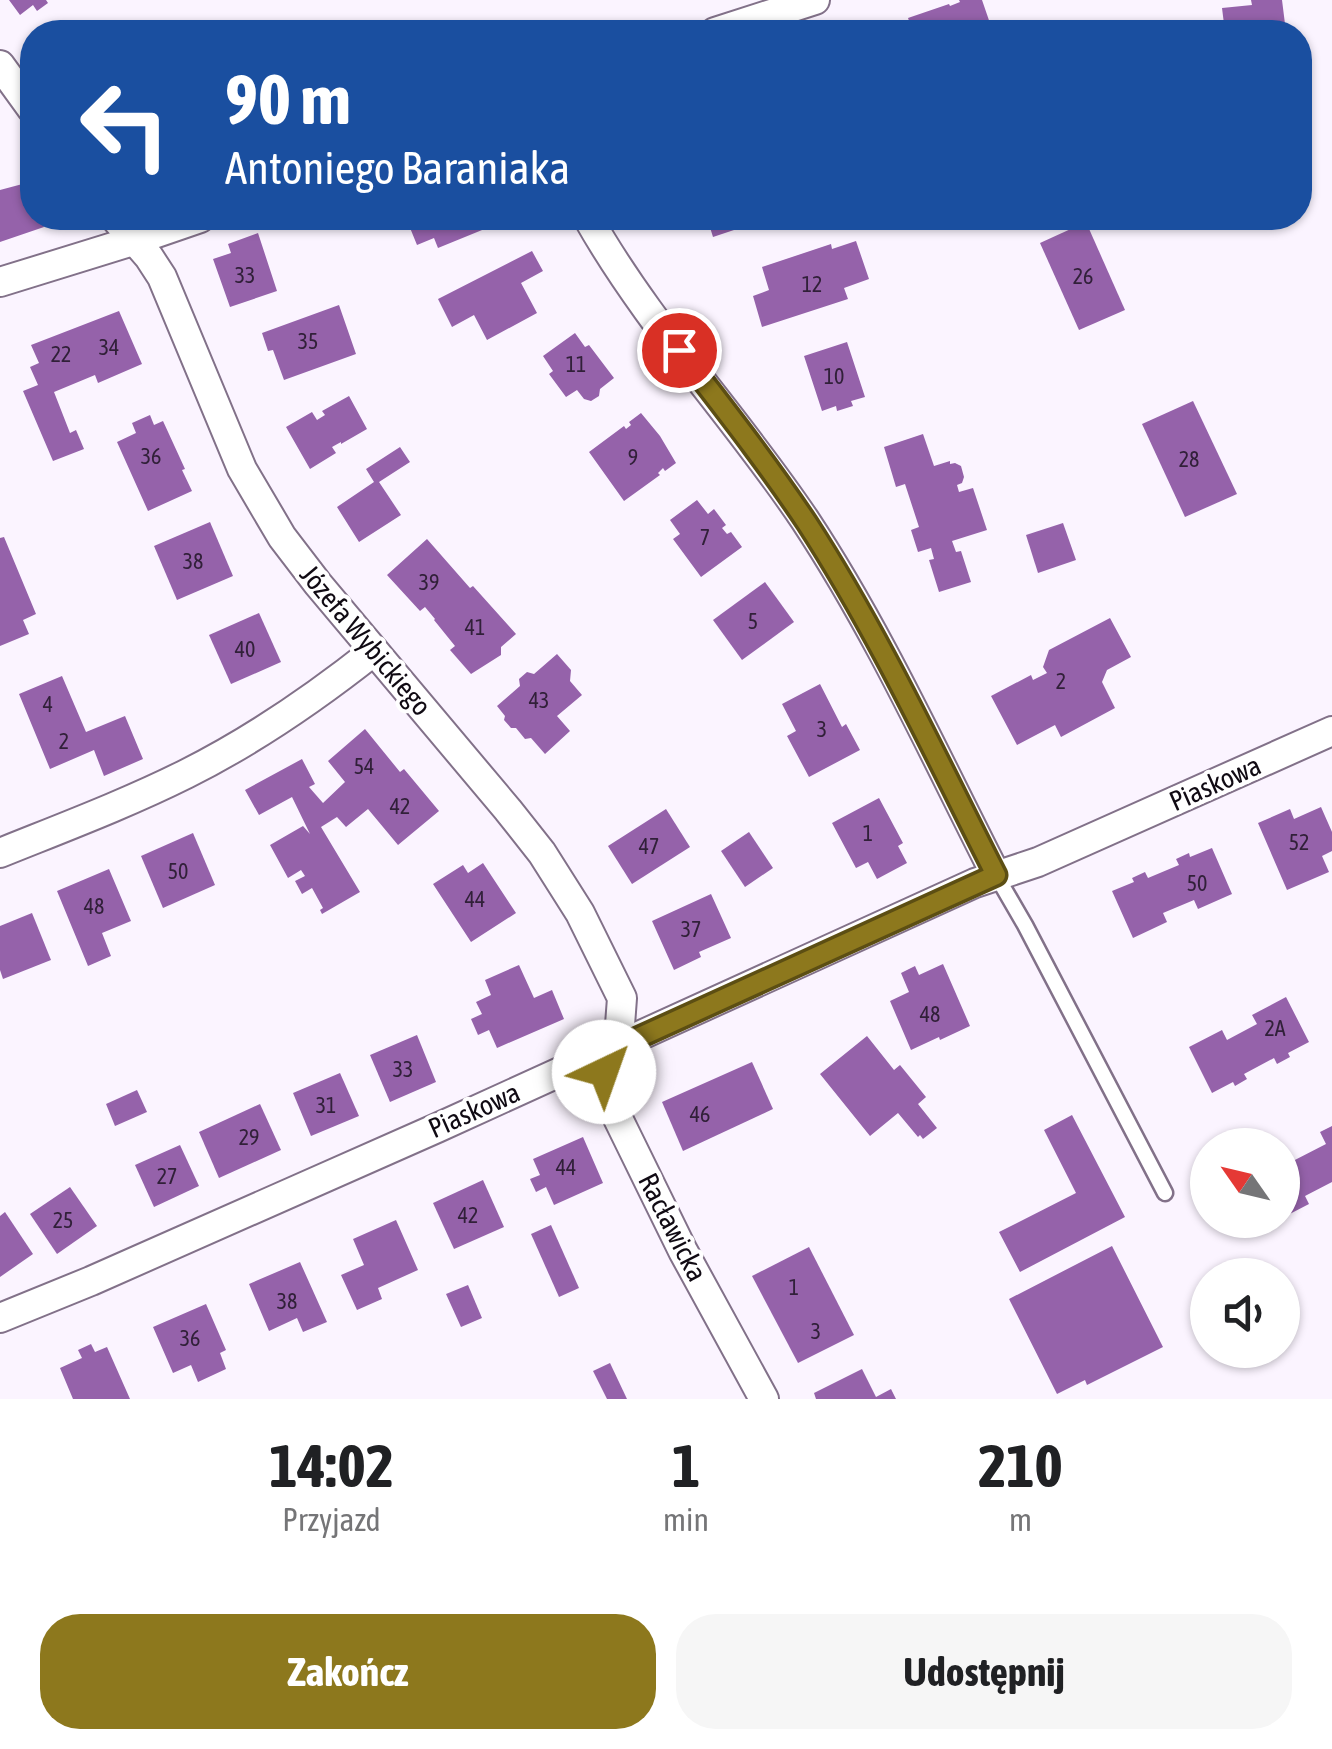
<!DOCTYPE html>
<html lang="pl">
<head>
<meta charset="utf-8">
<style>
	body { margin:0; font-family:"Asap Condensed",sans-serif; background:#f6f6f6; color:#202124; height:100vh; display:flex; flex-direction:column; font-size:38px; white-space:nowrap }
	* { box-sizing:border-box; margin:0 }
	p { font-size:32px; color:#757577 }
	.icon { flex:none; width:55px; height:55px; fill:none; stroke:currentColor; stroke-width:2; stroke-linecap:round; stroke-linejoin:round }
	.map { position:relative; height:1399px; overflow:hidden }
	.side { display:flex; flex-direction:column; background:#fff; flex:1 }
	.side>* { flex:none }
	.hud { position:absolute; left:20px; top:20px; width:1292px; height:210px; border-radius:40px; box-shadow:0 2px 8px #0004; background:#1a4fa0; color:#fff; overflow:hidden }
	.needle { width:65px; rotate:304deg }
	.fabs { position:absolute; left:1190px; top:1128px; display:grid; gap:20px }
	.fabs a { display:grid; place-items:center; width:110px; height:110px; border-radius:50%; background:#fff; box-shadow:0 2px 8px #0004; font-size:50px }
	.pin { position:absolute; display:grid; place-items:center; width:85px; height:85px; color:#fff; margin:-42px; border:5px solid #fff; border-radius:50%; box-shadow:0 2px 10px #0007 }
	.me { position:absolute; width:110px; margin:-55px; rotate:42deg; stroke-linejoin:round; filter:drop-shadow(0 0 8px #0008) }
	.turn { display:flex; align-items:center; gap:35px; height:210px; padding:0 40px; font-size:45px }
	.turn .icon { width:130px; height:130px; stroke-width:2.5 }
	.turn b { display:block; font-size:70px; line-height:85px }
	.eta { display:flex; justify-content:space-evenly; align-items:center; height:170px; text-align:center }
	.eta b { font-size:60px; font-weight:700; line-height:70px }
	.primary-button { display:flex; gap:20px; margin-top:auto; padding:20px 40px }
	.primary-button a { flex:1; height:115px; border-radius:40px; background:#8d781d; color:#fff; font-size:40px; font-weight:700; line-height:115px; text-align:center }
	.primary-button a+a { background:#f6f6f6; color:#202124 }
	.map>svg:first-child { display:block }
</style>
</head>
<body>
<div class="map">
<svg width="1332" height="1399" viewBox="0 0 1332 1399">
	<rect width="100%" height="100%" fill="#fbf4ff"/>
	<g fill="#9562aa">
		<path d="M 9,0 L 46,0 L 48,3 L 37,11 L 33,5 L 20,15 Z"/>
		<path d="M 959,0 L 982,0 L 993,32 L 913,32 L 908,18 L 949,4 L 950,6 L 960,2 Z"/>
		<path d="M 1251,0 L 1282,0 L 1286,32 L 1225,32 L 1222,8 L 1252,5 Z"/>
		<path d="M 78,22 L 86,32 L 63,32 Z"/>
		<path d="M 30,182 L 32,191 L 32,218 L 41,218 L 44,227 L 0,242 L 0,190 Z"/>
		<path d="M 406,218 L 483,218 L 487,228 L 438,248 L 434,238 L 417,245 Z"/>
		<path d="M 707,218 L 760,218 L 761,221 L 713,237 Z"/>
		<path d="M 1086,222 L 1125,310 L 1079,330 L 1040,243 Z"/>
		<path d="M 258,233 L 277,291 L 230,307 L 213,259 L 231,253 L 228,244 Z"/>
		<path d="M 856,241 L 869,279 L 844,288 L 848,299 L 762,327 L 753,296 L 769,290 L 762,267 L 831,244 L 832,249 Z"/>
		<path d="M 532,251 L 543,271 L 521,283 L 537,313 L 487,340 L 474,315 L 452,327 L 438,299 Z"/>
		<path d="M 339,305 L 356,354 L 284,380 L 273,350 L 268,351 L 262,333 Z"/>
		<path d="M 119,311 L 142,364 L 98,383 L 95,375 L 54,392 L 70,433 L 76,430 L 84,449 L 53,461 L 23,391 L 38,385 L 30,367 L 39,363 L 31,345 Z"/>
		<path d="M 575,333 L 585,347 L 589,345 L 614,378 L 600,389 L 599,396 L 591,401 L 584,399 L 577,390 L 566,397 L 549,374 L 553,371 L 543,356 Z"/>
		<path d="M 847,342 L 865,397 L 851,401 L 853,406 L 837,411 L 836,406 L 822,411 L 804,356 Z"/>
		<path d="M 349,396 L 367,429 L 341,444 L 341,442 L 332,447 L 336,453 L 310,469 L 286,427 L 312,412 L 317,420 L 325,415 L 322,411 Z"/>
		<path d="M 1193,401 L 1237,494 L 1185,517 L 1142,424 Z"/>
		<path d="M 641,413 L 660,436 L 676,463 L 665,471 L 663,468 L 658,473 L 660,475 L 624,501 L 589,452 L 624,426 L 626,429 L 631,425 L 629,422 Z"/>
		<path d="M 150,415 L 154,425 L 163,421 L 185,469 L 182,470 L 192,491 L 148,511 L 117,442 L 136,433 L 132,423 Z"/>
		<path d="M 923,434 L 934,466 L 950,461 L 950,464 L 955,463 L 961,466 L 964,477 L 962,483 L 957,485 L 959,492 L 973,488 L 987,530 L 952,541 L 956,552 L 961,551 L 971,582 L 939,592 L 929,560 L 934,559 L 931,548 L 918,552 L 911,530 L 919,527 L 905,484 L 896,487 L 884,447 Z"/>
		<path d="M 400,447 L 410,462 L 379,482 L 401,515 L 359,542 L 337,507 L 374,482 L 366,469 Z"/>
		<path d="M 697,500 L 708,514 L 714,509 L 726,525 L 722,528 L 727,534 L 731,532 L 742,547 L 701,577 L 673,539 L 680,534 L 670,520 Z"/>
		<path d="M 210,522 L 233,576 L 177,600 L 154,546 Z"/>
		<path d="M 1063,523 L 1076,560 L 1038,573 L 1026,535 Z"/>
		<path d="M 4,537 L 36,614 L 23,620 L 29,634 L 0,646 L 0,538 Z"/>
		<path d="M 427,539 L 470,588 L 473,586 L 516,634 L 501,647 L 501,655 L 471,674 L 450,650 L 455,646 L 434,620 L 435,619 L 425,607 L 420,611 L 387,575 Z"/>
		<path d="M 765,582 L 794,622 L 742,660 L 713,620 Z"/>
		<path d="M 259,613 L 281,662 L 231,684 L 209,635 Z"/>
		<path d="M 1110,618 L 1131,657 L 1107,670 L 1102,682 L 1115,708 L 1061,737 L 1055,725 L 1017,745 L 991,696 L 1031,675 L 1033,680 L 1047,673 L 1043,667 L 1049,650 Z"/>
		<path d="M 557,654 L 571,670 L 570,681 L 582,695 L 557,716 L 570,731 L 545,754 L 531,738 L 525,739 L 516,728 L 511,728 L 504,720 L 505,716 L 497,706 L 520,686 L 519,679 L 527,672 L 534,674 Z"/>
		<path d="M 62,676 L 86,732 L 125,716 L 143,759 L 104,776 L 94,750 L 50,769 L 19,694 Z"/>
		<path d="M 820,684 L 842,727 L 846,724 L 860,750 L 809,777 L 787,736 L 796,731 L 782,704 Z"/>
		<path d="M 365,729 L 400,772 L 404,769 L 439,811 L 398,845 L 368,809 L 346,827 L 337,817 L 321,827 L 360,892 L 322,914 L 320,910 L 323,908 L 312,888 L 302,894 L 295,881 L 305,876 L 301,870 L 288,878 L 270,845 L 303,826 L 310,834 L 292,797 L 259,815 L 245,790 L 302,759 L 315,784 L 309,787 L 323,803 L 345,782 L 328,761 Z"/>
		<path d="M 879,798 L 903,843 L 898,846 L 907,863 L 877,879 L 868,862 L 856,868 L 832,823 Z"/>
		<path d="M 1321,807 L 1332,832 L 1332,851 L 1322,856 L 1329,872 L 1287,890 L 1258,823 L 1290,809 L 1294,819 Z"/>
		<path d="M 666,809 L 690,847 L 632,884 L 608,846 Z"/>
		<path d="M 749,832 L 773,868 L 745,887 L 721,851 Z"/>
		<path d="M 193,833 L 215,885 L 163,908 L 141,856 Z"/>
		<path d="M 1212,848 L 1232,894 L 1198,909 L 1194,900 L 1163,913 L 1167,922 L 1133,938 L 1112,891 L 1134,882 L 1132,878 L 1145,872 L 1148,878 L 1179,865 L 1176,859 L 1189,853 L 1190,857 Z"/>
		<path d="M 483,863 L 516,913 L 471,942 L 433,884 L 463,865 L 468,873 Z"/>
		<path d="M 109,869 L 131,921 L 102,933 L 111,956 L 88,966 L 57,891 Z"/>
		<path d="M 711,894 L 731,938 L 699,952 L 701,957 L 674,970 L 652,921 Z"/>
		<path d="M 32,913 L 51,960 L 3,979 L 0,970 L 0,926 Z"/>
		<path d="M 943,964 L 970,1026 L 940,1040 L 939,1037 L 911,1050 L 890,1001 L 909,992 L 901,973 L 915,966 L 919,975 Z"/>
		<path d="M 519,965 L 534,998 L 552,990 L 564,1019 L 497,1048 L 489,1030 L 478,1035 L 471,1019 L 482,1014 L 476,1002 L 491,995 L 485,980 Z"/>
		<path d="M 1286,997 L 1309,1042 L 1288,1053 L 1290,1057 L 1277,1064 L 1274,1058 L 1244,1074 L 1247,1079 L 1235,1086 L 1233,1082 L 1212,1093 L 1189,1047 L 1222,1030 L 1227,1040 L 1257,1024 L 1252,1015 Z"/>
		<path d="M 417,1035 L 436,1082 L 390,1102 L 370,1055 Z"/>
		<path d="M 867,1036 L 894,1070 L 900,1065 L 926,1097 L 918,1104 L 937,1128 L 923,1139 L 920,1135 L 918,1137 L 898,1113 L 870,1136 L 820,1074 Z"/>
		<path d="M 752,1062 L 773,1109 L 683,1151 L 662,1102 Z"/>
		<path d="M 340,1073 L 359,1116 L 311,1136 L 293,1093 Z"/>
		<path d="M 137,1090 L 147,1112 L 115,1126 L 106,1104 Z"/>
		<path d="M 260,1104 L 281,1150 L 219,1178 L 199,1132 Z"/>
		<path d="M 1072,1115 L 1125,1217 L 1020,1272 L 999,1232 L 1076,1193 L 1044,1130 Z"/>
		<path d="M 1332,1126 L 1332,1182 L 1305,1196 L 1309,1204 L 1282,1218 L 1282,1152 L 1289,1163 L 1326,1144 L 1320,1132 Z"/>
		<path d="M 583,1137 L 603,1183 L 554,1205 L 546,1187 L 536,1192 L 530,1179 L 540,1175 L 533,1159 Z"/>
		<path d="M 180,1145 L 199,1186 L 154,1207 L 135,1165 Z"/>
		<path d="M 483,1180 L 504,1227 L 454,1249 L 433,1203 Z"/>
		<path d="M 70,1187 L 97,1226 L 57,1254 L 30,1214 Z"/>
		<path d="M 5,1212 L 33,1254 L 0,1277 L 0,1216 Z"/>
		<path d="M 396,1220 L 418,1270 L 378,1288 L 382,1299 L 357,1310 L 341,1275 L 364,1265 L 353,1239 Z"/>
		<path d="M 551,1225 L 579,1288 L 559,1297 L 531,1234 Z"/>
		<path d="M 1112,1246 L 1163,1347 L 1087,1385 L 1085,1380 L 1057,1394 L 1009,1299 Z"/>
		<path d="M 809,1247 L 854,1335 L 798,1363 L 752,1276 Z"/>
		<path d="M 300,1262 L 327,1322 L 303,1332 L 297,1318 L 269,1331 L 249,1284 Z"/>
		<path d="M 468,1285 L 482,1318 L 461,1327 L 446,1294 Z"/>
		<path d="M 206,1304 L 226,1350 L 220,1353 L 226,1369 L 198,1382 L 191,1365 L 173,1373 L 153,1327 Z"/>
		<path d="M 91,1344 L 95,1352 L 107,1347 L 130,1399 L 73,1399 L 60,1368 L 82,1358 L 78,1350 Z"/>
		<path d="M 610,1363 L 627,1399 L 607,1399 L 593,1371 Z"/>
		<path d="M 862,1369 L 876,1397 L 891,1389 L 896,1399 L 816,1399 L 814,1393 Z"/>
	</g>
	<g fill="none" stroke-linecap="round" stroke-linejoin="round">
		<g stroke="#827189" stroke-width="19">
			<path id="service" d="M 996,875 L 1025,925 L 1165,1193"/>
		</g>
		<g stroke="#827189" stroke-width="32">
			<g id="minor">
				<path d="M 715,32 L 815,0"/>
				<path d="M 0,65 L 32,109"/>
				<path d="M 115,218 L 149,257 L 162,277 L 242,469 L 282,537 L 318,584 L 508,810 L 542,853 L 580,913 L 622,998 L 620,1025 L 606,1061 L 604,1072 L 606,1094 L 683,1251 L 764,1399"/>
				<path d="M 588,218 C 649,326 736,417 805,520 C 879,632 935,756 996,875"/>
				<path d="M 0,282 L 136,240 L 200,218"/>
				<path d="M 0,853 C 62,828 126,804 186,774 C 252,741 316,697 374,651"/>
				<path d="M 0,1318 L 91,1281 L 437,1128 L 975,883 L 1038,862 L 1332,731"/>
			</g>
		</g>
		<use href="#service" stroke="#fff" stroke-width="14"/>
		<use href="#minor" stroke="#fff" stroke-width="28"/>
	</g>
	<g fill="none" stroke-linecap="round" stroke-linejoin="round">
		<g stroke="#5c4e13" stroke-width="25">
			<path id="route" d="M 604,1072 L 611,1050 L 996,875 C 936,757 879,634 807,523 C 767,463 722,406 679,350"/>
		</g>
		<use href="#route" stroke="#8d781d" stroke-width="18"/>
	</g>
	<g text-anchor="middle" stroke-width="8" stroke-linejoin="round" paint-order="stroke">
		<g font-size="22" fill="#312039">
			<text x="245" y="283">33</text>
			<text x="1083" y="284">26</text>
			<text x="812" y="292">12</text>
			<text x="308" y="349">35</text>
			<text x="109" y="355">34</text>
			<text x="61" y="362">22</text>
			<text x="576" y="372">11</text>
			<text x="834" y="384">10</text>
			<text x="151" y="464">36</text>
			<text x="633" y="465">9</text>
			<text x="1189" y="467">28</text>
			<text x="705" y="545">7</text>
			<text x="193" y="569">38</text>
			<text x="429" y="590">39</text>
			<text x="753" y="629">5</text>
			<text x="475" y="635">41</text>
			<text x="245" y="657">40</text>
			<text x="1061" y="689">2</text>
			<text x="539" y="708">43</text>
			<text x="48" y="712">4</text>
			<text x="822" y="737">3</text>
			<text x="64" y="749">2</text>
			<text x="364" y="774">54</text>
			<text x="400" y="814">42</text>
			<text x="868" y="841">1</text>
			<text x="1299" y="850">52</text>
			<text x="649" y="854">47</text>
			<text x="178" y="879">50</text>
			<text x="1197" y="891">50</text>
			<text x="475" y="907">44</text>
			<text x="94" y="914">48</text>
			<text x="691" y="937">37</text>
			<text x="930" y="1022">48</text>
			<text x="1275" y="1036">2A</text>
			<text x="403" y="1077">33</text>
			<text x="326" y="1113">31</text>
			<text x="700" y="1122">46</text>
			<text x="249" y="1145">29</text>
			<text x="566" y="1175">44</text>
			<text x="167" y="1184">27</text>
			<text x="468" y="1223">42</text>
			<text x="63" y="1228">25</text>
			<text x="794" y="1295">1</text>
			<text x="287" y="1309">38</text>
			<text x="816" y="1339">3</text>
			<text x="190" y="1346">36</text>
		</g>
		<g font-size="28" fill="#100a13" stroke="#fff">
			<text transform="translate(366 640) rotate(50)" y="10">Józefa Wybickiego</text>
			<text transform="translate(1215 783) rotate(-24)" y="10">Piaskowa</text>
			<text transform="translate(474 1110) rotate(-24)" y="10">Piaskowa</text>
			<text transform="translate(673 1227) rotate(63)" y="10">Racławicka</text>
		</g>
	</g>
</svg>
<div class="fabs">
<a><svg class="needle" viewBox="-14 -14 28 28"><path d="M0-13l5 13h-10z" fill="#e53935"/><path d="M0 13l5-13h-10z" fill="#757577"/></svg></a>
<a><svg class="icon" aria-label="sound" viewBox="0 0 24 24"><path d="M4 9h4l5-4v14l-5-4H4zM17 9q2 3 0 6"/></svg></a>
</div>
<div class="pin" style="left:679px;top:350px;background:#d93025"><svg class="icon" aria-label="arrive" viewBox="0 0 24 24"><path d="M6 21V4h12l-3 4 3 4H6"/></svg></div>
<svg class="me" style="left:604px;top:1072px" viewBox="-20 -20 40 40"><circle r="19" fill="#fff"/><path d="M0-13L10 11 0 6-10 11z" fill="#8d781d"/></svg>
<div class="hud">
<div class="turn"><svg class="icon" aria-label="left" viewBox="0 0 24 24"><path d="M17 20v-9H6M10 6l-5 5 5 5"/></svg><div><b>90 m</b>Antoniego Baraniaka</div></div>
</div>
</div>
<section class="side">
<div class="eta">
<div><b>14:02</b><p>Przyjazd</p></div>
<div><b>1</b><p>min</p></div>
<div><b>210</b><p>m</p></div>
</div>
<div class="primary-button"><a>Zakończ</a><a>Udostępnij</a></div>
</section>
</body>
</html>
